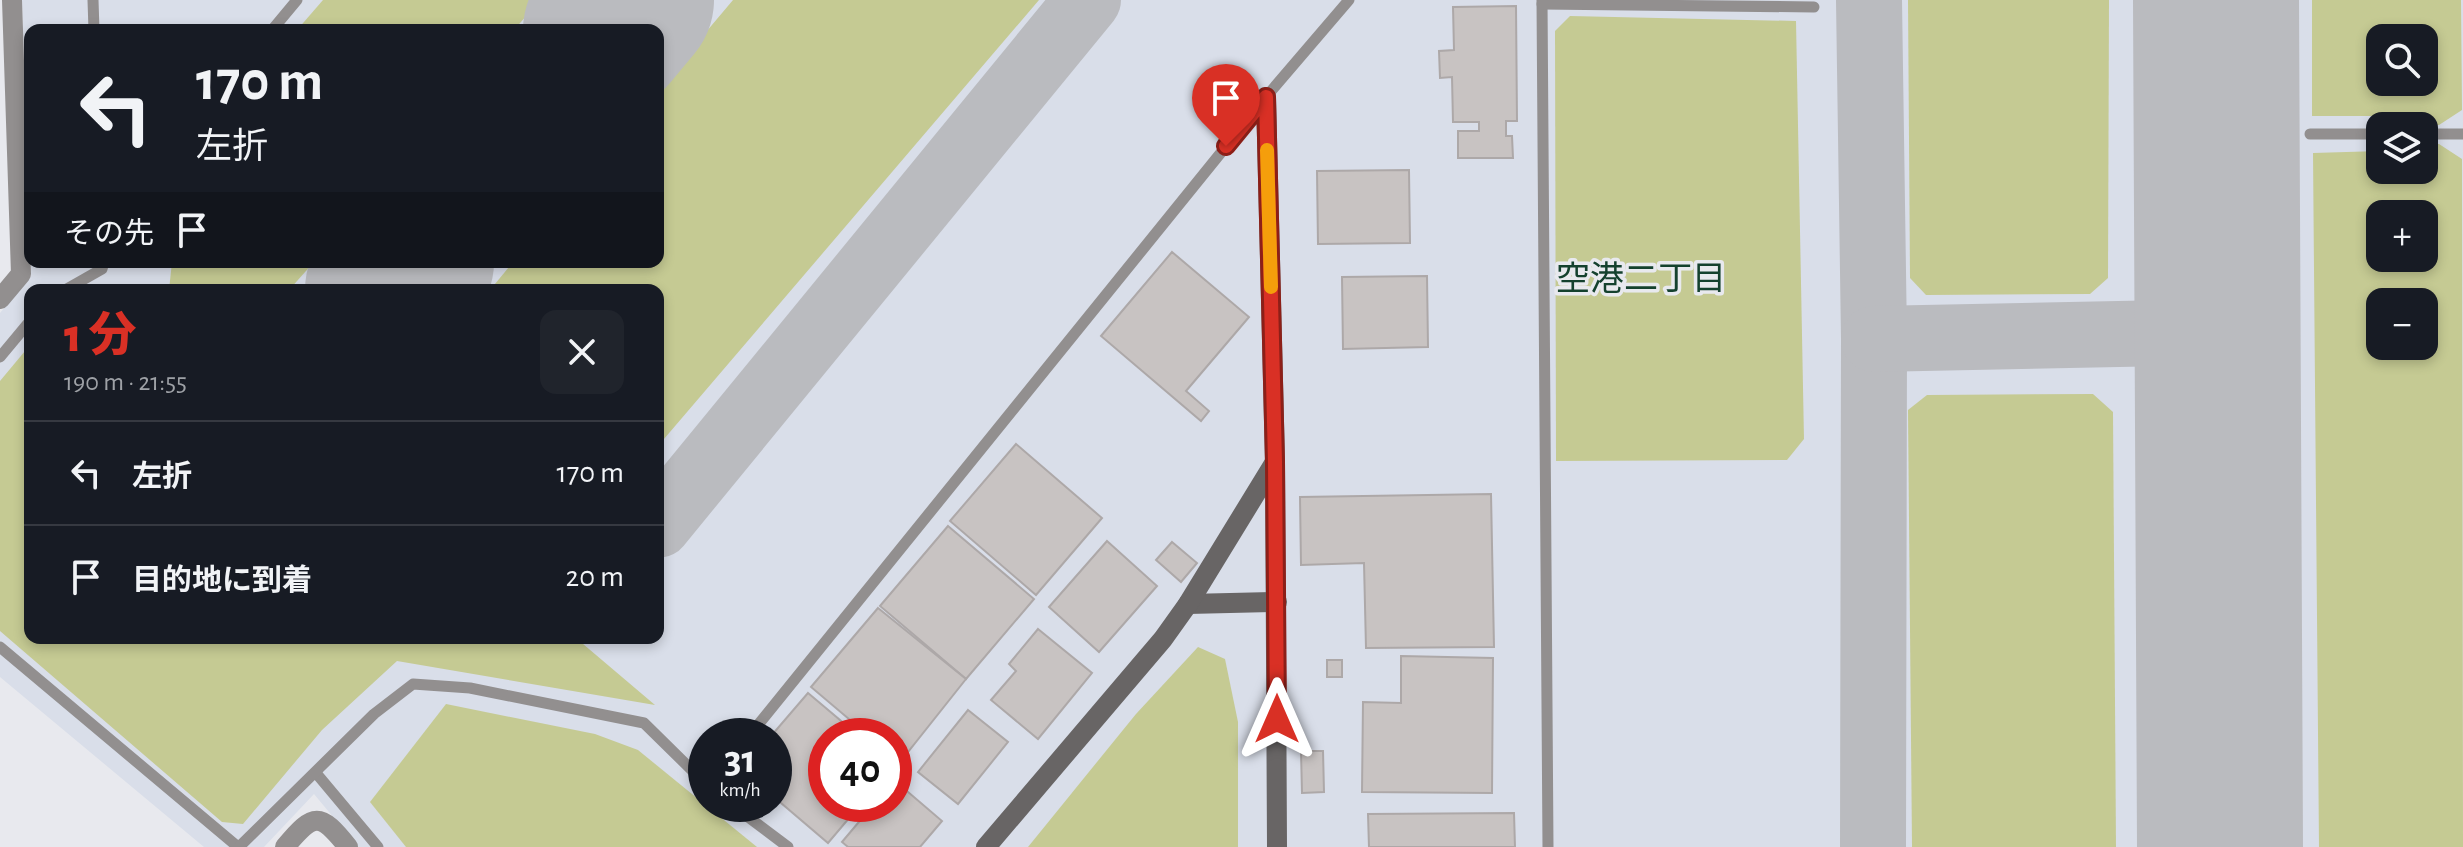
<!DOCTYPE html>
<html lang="ja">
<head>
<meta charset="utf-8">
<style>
	body { margin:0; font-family:"Alegreya Sans","Noto Sans JP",sans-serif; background:#20242c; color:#f1f3f6; height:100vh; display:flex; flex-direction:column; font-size:30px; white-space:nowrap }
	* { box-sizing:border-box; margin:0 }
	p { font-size:26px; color:#9ea1a6 }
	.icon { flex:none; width:44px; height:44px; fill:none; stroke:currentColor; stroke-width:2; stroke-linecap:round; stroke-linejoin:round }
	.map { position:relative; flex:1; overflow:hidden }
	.details { position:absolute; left:24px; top:284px; width:640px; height:360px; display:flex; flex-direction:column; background:#171b24; border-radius:16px; box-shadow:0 4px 12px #0003 }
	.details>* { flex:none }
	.top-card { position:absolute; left:24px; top:24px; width:640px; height:244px; border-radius:16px; box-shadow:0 4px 12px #0003; background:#171b24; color:#f1f3f6; overflow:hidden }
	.tools { position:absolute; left:2366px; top:24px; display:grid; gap:16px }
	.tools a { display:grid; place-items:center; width:72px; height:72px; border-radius:16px; background:#171b24; box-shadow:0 4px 12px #0003; font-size:40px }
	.speed { position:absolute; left:688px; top:718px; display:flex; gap:16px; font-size:40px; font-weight:700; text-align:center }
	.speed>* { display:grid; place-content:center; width:104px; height:104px; border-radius:50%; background:#171b24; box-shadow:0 4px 12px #0003; line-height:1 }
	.speed small { font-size:20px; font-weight:400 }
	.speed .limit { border:12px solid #d22; background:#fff; color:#111 }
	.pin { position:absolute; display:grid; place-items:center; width:68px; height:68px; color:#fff; margin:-82px -34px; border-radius:50% 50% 50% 0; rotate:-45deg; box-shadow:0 0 8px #0007 }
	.pin .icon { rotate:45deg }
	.me { position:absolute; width:88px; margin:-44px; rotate:0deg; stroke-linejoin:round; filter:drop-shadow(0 0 6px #0008) }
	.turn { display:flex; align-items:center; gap:28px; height:168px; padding:0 40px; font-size:36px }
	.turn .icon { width:104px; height:104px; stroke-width:2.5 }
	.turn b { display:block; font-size:56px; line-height:68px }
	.then { display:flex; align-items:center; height:76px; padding:0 40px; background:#0003; gap:16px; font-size:30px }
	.round { display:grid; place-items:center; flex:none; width:84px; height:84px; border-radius:16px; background:#20242c }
	.overview { display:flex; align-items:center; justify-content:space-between; height:136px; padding:0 40px }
	h1 { font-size:48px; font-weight:800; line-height:60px; color:#d93025 }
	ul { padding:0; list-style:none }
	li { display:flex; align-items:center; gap:24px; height:104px; padding:0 40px; border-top:2px solid #363941 }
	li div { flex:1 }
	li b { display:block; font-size:30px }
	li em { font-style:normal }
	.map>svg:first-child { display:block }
</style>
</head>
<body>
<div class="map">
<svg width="2463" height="847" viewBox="0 0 2463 847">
	<rect width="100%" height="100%" fill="#e8e9ee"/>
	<path fill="#d9dee9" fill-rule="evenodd" d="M 22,0 L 2463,0 L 2463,847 L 358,847 L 314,794 L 264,847 L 204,847 L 0,677 L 0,313 L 31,276 L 31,262 L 658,262 L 658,30 L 30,30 L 30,233 ZM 2380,38 L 2424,38 L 2424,82 L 2380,82 ZM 2380,126 L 2424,126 L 2424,170 L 2380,170 ZM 2380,214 L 2424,214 L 2424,258 L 2380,258 ZM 30,290 L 658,290 L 658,638 L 30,638 ZM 2380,302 L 2424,302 L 2424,346 L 2380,346 ZM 706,736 L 774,736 L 774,804 L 706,804 ZM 826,736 L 894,736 L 894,804 L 826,804 Z"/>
	<g fill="#c5ca93" fill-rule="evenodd">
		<path d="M 323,0 L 540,0 L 514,30 L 297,30 Z"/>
		<path d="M 733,0 L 1039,0 L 658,446 L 658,290 L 490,290 L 513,262 L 658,262 L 658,89 Z"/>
		<path d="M 1908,0 L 2109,0 L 2108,278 L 2090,294 L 1926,295 L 1910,278 Z"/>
		<path d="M 2312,0 L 2461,0 L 2462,110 L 2439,125 L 2409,125 L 2400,116 L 2312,116 ZM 2380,38 L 2424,38 L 2424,82 L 2380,82 Z"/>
		<path d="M 1570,16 L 1796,21 L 1804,439 L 1787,460 L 1556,461 L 1555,31 Z"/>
		<path d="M 2424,143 L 2439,144 L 2462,159 L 2463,847 L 2319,847 L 2313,153 L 2380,151 L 2380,170 L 2424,170 ZM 2380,214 L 2424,214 L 2424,258 L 2380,258 ZM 2380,302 L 2424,302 L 2424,346 L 2380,346 Z"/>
		<path d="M 172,262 L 314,262 L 289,290 L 169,290 Z"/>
		<path d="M 30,345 L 30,638 L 180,638 L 186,643 L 191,638 L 576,638 L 655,705 L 397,661 L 322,730 L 243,824 L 222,822 L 0,631 L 0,381 Z"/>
		<path d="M 2093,394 L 2113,412 L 2116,847 L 1912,847 L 1908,410 L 1927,395 Z"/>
		<path d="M 1198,647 L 1225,659 L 1238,722 L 1238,847 L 1028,847 L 1136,714 Z"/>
		<path d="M 446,704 L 595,734 L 638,750 L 757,847 L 406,847 L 370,802 Z"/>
	</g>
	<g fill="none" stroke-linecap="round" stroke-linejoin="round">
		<g stroke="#babbbf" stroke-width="66">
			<path d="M 1869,0 L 1874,339 L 1873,847"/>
			<path d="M 1874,339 L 2218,332"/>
			<path d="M 658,525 L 1088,0"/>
		</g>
		<g stroke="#babbbf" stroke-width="166">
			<path d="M 2216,0 L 2220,847"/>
			<path d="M 606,30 L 631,0"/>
			<path d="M 388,290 L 411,262"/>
		</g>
	</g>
	<g fill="#c8c3c2" stroke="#ada8a8" stroke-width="2">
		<path d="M 1516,6 L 1517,121 L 1506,121 L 1506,136 L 1512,136 L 1513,158 L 1458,158 L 1458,131 L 1479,131 L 1479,122 L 1453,122 L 1452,77 L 1440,78 L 1439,51 L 1454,50 L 1453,7 Z"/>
		<path d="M 1409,170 L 1410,243 L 1318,244 L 1317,171 Z"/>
		<path d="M 1172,252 L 1249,317 L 1186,391 L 1209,411 L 1201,421 L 1101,336 Z"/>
		<path d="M 1427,276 L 1428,347 L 1343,349 L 1342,277 Z"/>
		<path d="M 1016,444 L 1102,518 L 1036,595 L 950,521 Z"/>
		<path d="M 1491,494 L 1494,647 L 1366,648 L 1364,563 L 1301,565 L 1300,497 Z"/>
		<path d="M 948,526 L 1034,599 L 966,679 L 880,606 Z"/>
		<path d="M 1107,541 L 1157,586 L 1099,652 L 1049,607 Z"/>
		<path d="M 1172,542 L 1197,563 L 1181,582 L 1156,560 Z"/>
		<path d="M 878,608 L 966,679 L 900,762 L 894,757 L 894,736 L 869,736 L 811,687 Z"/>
		<path d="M 1038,629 L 1092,673 L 1038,739 L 991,700 L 1016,671 L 1009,664 Z"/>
		<path d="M 1401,656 L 1493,658 L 1492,793 L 1362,792 L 1363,702 L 1401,703 Z"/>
		<rect x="1327" y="660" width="15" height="17"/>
		<path d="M 808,693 L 859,736 L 826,736 L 826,804 L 861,804 L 828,843 L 774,797 L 774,736 L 771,736 Z"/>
		<path d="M 968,710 L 1008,742 L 958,804 L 918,772 Z"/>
		<path d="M 1301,751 L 1323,751 L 1324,792 L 1302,793 Z"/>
		<path d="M 894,780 L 942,821 L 920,847 L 848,847 L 842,842 L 874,804 L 894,804 Z"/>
		<path d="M 1514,813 L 1515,847 L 1369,847 L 1368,814 Z"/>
	</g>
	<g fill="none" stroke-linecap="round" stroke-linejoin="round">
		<g stroke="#928f8f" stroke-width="11">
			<path d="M 93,0 L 94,30"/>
			<path d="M 1542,0 L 1548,847"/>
			<path d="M 1542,4 L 1814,7"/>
			<path d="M 272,30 L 297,0"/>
			<path d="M 2310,134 L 2380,134"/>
			<path d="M 2424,134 L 2463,134"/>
			<path d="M 65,290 L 102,269 L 104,262"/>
			<path d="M 0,357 L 30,321"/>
			<path d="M 0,647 L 238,847"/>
			<path d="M 749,736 L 1266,97 L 1349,0"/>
			<path d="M 316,773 L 378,847"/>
			<path d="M 731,804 L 788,847"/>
			<path d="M 239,847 L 374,714 L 413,684 L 470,688 L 644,723 L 706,784"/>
		</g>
		<g stroke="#928f8f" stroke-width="20">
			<path d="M 0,299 L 21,274 L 12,0"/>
			<path d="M 285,847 C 314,812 320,812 348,847"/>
		</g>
		<g stroke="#686565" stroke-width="20">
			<path d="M 1266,97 L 1275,462 L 1277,847"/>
			<path d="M 1188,604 L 1277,602"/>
			<path d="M 986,847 L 1163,639 L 1188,604 L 1275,462"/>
		</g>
	</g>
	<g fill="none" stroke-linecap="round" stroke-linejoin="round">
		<g stroke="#8d1f18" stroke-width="20">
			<path id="route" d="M 1226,146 L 1266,97 L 1275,462 L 1277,719"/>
		</g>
		<use href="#route" stroke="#d93025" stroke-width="14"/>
		<path stroke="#f59e0b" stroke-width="14" d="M 1267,150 L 1271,287"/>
	</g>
	<g text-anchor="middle" stroke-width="7" stroke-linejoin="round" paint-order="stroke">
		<g font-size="34" fill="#14412e" stroke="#e8e9ee">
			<text x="1641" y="290">空港二丁目</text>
		</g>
	</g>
</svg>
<div class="tools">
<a><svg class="icon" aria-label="search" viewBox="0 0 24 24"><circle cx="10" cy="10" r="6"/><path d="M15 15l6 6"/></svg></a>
<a><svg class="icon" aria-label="layers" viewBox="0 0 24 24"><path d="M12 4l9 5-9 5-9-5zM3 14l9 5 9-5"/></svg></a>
<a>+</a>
<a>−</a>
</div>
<div class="speed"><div>31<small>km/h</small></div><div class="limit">40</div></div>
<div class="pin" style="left:1226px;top:146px;background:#d93025"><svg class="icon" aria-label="arrive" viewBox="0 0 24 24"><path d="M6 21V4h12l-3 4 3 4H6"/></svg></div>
<svg class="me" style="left:1277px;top:719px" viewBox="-20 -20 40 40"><path d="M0-17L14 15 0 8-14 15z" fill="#d93025" stroke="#fff" stroke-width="4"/></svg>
<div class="top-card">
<div class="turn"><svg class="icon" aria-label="left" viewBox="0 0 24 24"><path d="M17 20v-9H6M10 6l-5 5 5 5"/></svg><div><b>170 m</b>左折</div></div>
<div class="then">その先<svg class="icon" aria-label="arrive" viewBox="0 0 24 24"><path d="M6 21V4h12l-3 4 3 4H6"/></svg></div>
</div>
<section class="details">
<div class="overview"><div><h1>1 分</h1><p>190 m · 21:55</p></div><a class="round"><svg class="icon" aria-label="close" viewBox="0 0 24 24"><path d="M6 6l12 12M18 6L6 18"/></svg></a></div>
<ul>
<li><svg class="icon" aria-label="left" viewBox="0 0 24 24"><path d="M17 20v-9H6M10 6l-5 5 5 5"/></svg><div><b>左折</b></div><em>170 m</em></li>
<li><svg class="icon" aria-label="arrive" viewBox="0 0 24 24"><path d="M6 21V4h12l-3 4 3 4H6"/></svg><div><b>目的地に到着</b></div><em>20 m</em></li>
</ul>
</section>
</div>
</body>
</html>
